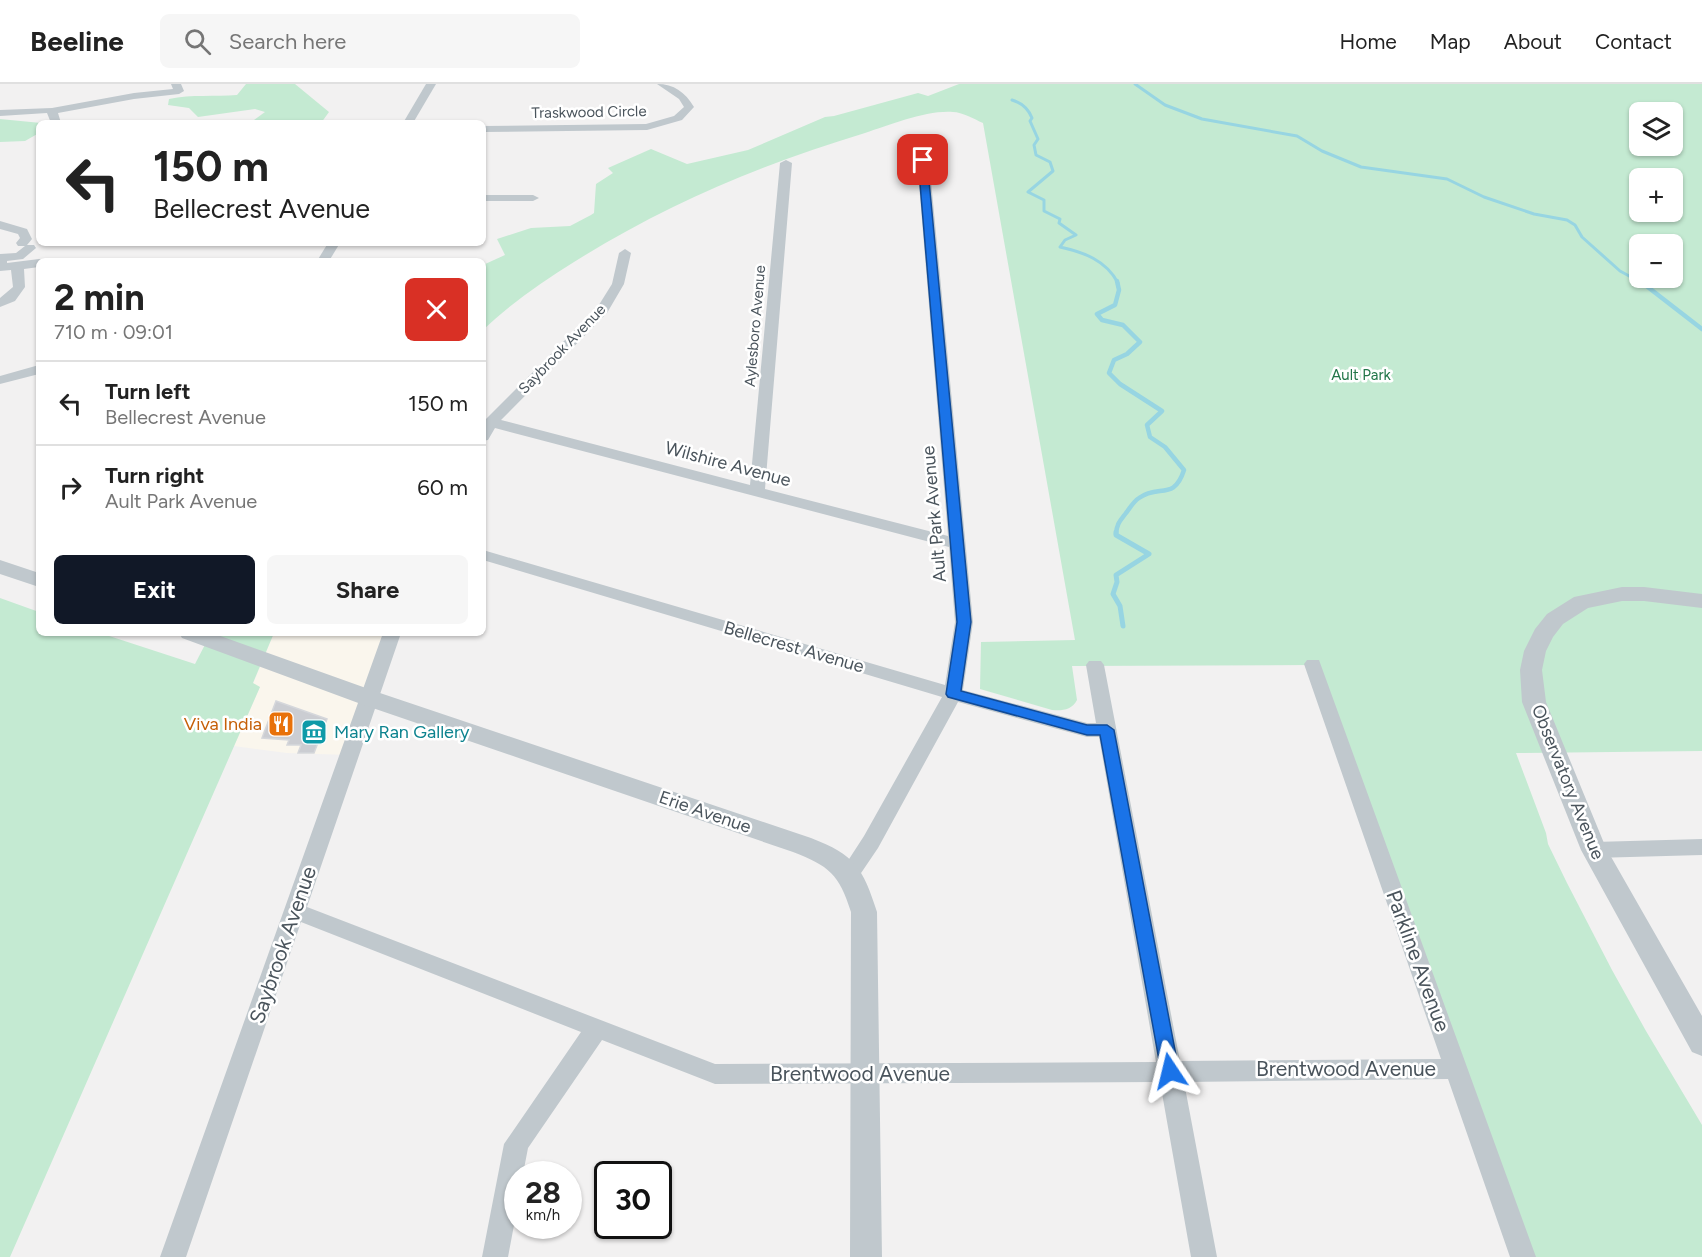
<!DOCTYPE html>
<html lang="en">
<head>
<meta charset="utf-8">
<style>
	body { margin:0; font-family:Figtree,sans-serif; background:#f6f6f6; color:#222; height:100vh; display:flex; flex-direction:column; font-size:22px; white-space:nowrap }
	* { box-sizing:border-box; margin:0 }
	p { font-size:20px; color:#767676 }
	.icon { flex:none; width:33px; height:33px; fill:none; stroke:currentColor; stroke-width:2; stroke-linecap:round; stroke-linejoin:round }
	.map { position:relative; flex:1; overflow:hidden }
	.panel { position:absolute; left:36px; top:174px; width:450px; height:378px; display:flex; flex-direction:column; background:#fff; border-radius:9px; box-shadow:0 2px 4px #0004 }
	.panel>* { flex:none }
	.banner { position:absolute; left:36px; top:36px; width:450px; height:126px; border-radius:9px; box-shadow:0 2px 4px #0004; background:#fff; color:#222; overflow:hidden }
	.controls { position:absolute; left:1629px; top:18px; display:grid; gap:12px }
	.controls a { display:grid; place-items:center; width:54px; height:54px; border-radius:9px; background:#fff; box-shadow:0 2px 4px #0004; font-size:30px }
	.speed { position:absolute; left:504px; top:1077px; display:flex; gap:12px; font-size:30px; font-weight:700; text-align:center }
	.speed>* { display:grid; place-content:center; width:78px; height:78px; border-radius:50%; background:#fff; box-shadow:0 2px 4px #0004; line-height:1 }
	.speed small { font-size:15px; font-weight:400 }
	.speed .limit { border:3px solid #111; border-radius:9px; background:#fff; color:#111 }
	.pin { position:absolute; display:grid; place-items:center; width:51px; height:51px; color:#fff; margin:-26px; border-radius:12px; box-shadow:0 3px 9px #0006 }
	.me { position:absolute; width:66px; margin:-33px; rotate:350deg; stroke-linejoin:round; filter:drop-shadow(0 0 4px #0008) }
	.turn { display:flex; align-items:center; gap:21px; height:126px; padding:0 18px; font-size:27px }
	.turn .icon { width:78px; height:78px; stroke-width:2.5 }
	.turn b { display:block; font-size:42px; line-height:51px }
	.round { display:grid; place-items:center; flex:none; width:63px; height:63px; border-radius:9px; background:#f6f6f6 }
	.head { display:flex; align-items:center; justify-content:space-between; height:102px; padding:0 18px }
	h1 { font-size:36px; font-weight:700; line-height:45px }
	.button { display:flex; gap:12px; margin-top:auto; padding:12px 18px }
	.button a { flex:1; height:69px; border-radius:9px; background:#111827; color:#fff; font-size:24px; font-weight:700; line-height:69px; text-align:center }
	.button a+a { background:#f6f6f6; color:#222 }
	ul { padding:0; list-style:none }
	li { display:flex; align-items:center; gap:18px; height:84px; padding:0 18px; border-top:2px solid #e0e0e0 }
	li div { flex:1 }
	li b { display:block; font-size:22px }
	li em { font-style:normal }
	header { display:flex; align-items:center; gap:36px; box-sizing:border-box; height:84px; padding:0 30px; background:#fff; border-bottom:2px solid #e0e0e0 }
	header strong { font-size:28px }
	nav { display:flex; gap:33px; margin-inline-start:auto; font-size:21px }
	.search { width:420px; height:54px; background:#f6f6f6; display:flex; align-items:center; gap:15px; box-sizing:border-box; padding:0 21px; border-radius:9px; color:#767676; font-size:22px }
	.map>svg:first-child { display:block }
</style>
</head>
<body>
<header>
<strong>Beeline</strong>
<div class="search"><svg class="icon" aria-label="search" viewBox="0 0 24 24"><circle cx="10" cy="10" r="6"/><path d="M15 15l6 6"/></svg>Search here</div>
<nav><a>Home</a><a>Map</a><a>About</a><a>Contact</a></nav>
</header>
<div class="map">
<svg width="1702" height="1173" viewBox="0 0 1702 1173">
	<rect width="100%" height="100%" fill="#f2f1f1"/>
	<path fill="#faf6ed" d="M 274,549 L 392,549 L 349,671 L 287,669 L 234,662 L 260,603 L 253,600 Z"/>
	<g fill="#c4ead2" fill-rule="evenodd">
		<path d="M 246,0 L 295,0 L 329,28 L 321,39 L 250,39 L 265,28 L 255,25 L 198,33 L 189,24 L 168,21 L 169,15 C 192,10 215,13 237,11 Z"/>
		<path d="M 959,0 L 1702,0 L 1702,667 L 1516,669 L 1546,749 L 1548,760 L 1567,799 L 1612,886 L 1646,947 L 1702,1041 L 1702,1173 L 1523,1173 L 1313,581 L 1072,582 L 1077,616 C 1072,626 1062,627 1052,626 L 980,605 L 981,558 L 1075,556 L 983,39 C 974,35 962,28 953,28 C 926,26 890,41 865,49 C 762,80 665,121 574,178 C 542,198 510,220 483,246 L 483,181 L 505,171 L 497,155 L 531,144 L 570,142 L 591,131 L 594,129 L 596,100 L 613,89 L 608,84 L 651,65 L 687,80 L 748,66 L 825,33 L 834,32 L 918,9 L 928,12 ZM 1640,28 L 1672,28 L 1672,62 L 1640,62 ZM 1640,94 L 1672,94 L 1672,128 L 1640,128 ZM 1640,160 L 1672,160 L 1672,194 L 1640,194 Z"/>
		<path d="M 0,35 L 41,39 L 39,49 L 25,57 L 0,58 Z"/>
		<path d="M 0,514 L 39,528 L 39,549 L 100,549 L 195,580 L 211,549 L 274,549 L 253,599 L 260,603 L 253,619 L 10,1173 L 0,1173 Z"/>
	</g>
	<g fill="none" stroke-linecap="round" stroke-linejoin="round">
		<g stroke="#97d5e2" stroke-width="3">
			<path d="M 1135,0 L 1165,21 L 1202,35 L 1297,52 L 1322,67 L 1361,83 L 1447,95 L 1484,113 L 1534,130 L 1567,136 L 1575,141 L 1582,153 L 1620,187 L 1642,199"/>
			<path d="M 1012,16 C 1022,19 1028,24 1032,34 L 1030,37 L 1038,55 L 1034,61 L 1036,71 L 1050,78 L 1053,87 L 1028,108 L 1044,116 L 1044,127 L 1060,135 L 1059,139 L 1076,151 L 1065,156 L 1060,163 C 1083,168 1106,176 1118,199"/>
		</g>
		<g stroke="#97d5e2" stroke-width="4.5">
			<path d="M 1640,197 L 1702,245"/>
			<path d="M 1116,450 C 1117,439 1120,437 1126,429 C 1130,424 1133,418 1139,414 C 1159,400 1174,417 1184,386 L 1165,363 L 1150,353 L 1147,341 L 1162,327 L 1120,300 L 1109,289 L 1114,276 L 1127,270 L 1140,258 L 1123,241 L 1102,236 L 1097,230 L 1115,221 L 1119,206 L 1117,197"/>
		</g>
		<path stroke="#97d5e2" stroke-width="5" d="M 1116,448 L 1116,451 L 1149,470 L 1116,491 L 1117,498 L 1113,510 L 1120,522 L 1123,542"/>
	</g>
	<path fill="#cbcdd2" stroke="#d5d7db" stroke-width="1.5" d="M 276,617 L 327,635 L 314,669 L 298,669 L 301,661 L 287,661 L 289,656 L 262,654 Z"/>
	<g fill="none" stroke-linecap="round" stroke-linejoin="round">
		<g fill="#c0c8cd" fill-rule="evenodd">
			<path d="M 171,0 L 181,0 L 184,7 L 179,10 L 134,15 L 58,29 L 61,39 L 51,39 L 47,29 L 0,32 L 0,26 L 52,24 L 134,9 L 173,5 Z"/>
			<path d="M 426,0 L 436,0 L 413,39 L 403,39 Z"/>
			<path d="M 657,0 C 674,0 685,8 694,23 L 682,36 L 647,46 L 483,48 L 483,42 L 646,40 L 674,32 L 684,23 L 679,15 Z"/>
			<path d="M 923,73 L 929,76 L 973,538 L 963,606 L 1087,639 L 1096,639 L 1086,581 L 1089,577 L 1101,577 L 1104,581 L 1180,977 L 1441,975 L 1304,580 L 1307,576 L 1319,576 L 1536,1173 L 1510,1173 L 1448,995 L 1184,998 L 1217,1173 L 1191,1173 L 1160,998 L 715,1000 L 602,956 L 528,1064 L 523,1090 L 518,1090 L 518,1120 L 508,1173 L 482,1173 L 504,1060 L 581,948 L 301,838 L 186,1173 L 160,1173 L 383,549 L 401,549 L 307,823 L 715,980 L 1156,978 L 1099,653 L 1087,653 L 958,618 L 878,764 L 857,795 L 850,797 L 843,795 L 840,789 L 864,752 L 942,613 L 483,476 L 483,466 L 945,601 L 955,538 L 949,463 L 495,344 L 488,356 L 483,357 L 483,339 L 486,335 L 597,224 L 612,200 L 619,169 L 625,165 L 631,169 L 624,200 L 607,229 L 501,336 L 750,401 L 780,79 L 786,76 L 792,79 L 765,405 L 948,452 L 917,76 Z"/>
			<path d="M 483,111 L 533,111 L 539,114 L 533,117 L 483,117 Z"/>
			<path d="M 0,137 L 27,145 L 32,155 L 27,161 L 34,161 L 36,164 L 23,175 L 7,177 L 7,179 L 39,175 L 44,177 L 39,177 L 39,183 L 24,185 L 25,203 L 15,217 L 0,223 L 0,214 L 13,203 L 11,186 L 0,187 L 0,170 L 16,169 L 25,162 L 18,162 L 16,159 L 20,154 L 18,150 L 0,145 Z"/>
			<path d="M 328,159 L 340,159 L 329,177 L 317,177 Z"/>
			<path d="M 39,281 L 39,290 L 0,300 L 0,292 Z"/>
			<path d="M 1702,755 L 1702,771 L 1594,774 L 1587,772 L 1584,766 L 1587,760 L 1594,758 Z"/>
		</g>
		<g fill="#c0c8cd" fill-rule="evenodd">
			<path d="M 0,476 L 39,489 L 39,503 L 0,490 Z"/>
			<path d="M 1622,503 L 1644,503 L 1702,510 L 1702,524 L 1644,517 L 1622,517 L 1588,524 L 1563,540 L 1553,553 L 1546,567 L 1542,586 L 1546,618 L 1606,764 L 1702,932 L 1702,972 L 1692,968 L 1581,766 L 1522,618 L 1520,586 L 1524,567 L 1535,545 L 1547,530 L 1574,513 Z"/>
			<path d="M 179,549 L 212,549 L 377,608 L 811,754 C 855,771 863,784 877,828 L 882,1173 L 850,1173 L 851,828 C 839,790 829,782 793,768 L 361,620 L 182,554 Z"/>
		</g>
	</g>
	<path fill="#1a73e8" stroke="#114b97" stroke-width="1.5" d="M 923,73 L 927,76 L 971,538 L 961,607 L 1087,641 L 1107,641 L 1114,646 L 1179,987 L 1176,992 L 1170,995 L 1164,992 L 1161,987 L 1100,651 L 1087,651 L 948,613 L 946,610 L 957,538 L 918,76 Z"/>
	<defs>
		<g id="restaurant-square" transform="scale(1.35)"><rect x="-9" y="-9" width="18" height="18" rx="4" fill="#e8710a" stroke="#fff"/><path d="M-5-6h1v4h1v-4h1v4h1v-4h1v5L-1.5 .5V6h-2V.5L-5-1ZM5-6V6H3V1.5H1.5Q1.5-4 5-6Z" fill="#fff"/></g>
		<g id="museum-square" transform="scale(1.35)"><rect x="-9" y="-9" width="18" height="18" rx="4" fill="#0f9aa8" stroke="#fff"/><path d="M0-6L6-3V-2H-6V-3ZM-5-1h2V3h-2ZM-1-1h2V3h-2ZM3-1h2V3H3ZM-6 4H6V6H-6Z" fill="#fff"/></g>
	</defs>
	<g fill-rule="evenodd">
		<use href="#restaurant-square" x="281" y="640"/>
		<use href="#museum-square" x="314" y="648"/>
	</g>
	<g text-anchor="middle" stroke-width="5" stroke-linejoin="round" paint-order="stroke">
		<g font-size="15" fill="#4a545c" stroke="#fff">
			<text transform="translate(589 28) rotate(-1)" y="5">Traskwood Circle</text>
			<text transform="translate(755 242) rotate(-85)" y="5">Aylesboro Avenue</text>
			<text transform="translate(562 265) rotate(-46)" y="5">Saybrook Avenue</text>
		</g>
		<g font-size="15" fill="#227649" stroke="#fff">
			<text x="1361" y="296">Ault Park</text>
		</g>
		<g font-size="18" fill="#4a545c" stroke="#fff">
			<text transform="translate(728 380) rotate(15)" y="6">Wilshire Avenue</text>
			<text transform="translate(934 430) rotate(-95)" y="6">Ault Park Avenue</text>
			<text transform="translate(794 563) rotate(16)" y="6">Bellecrest Avenue</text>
			<text transform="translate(1568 698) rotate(68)" y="6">Observatory Avenue</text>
			<text transform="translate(705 728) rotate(19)" y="6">Erie Avenue</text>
		</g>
		<g font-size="18" fill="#c56008" stroke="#fff" text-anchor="end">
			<text x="262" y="646">Viva India</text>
		</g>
		<g font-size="18" fill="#0d838f" stroke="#fff" text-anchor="start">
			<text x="334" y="654">Mary Ran Gallery</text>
		</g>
		<g font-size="21" fill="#4a545c" stroke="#fff">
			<text transform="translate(283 861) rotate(-71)" y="7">Saybrook Avenue</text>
			<text transform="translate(1418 877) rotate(70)" y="7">Parkline Avenue</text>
			<text x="1346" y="992">Brentwood Avenue</text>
			<text x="860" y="997">Brentwood Avenue</text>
		</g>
	</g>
</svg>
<div class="controls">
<a><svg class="icon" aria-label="layers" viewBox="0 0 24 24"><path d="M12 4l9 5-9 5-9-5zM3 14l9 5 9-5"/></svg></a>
<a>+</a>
<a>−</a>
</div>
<div class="speed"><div>28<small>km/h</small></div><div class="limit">30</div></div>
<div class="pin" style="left:923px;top:76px;background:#d93025"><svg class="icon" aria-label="arrive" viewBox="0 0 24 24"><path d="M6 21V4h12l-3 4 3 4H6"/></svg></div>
<svg class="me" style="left:1170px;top:987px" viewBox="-20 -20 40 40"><path d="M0-17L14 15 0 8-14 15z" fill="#1a73e8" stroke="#fff" stroke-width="4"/></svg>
<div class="banner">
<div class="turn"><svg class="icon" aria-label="left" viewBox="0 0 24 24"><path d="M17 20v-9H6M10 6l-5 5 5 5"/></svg><div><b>150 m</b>Bellecrest Avenue</div></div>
</div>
<section class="panel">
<div class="head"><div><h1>2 min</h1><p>710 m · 09:01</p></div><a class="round" style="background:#d93025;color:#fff"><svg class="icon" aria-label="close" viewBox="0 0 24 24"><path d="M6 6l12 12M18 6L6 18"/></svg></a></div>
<ul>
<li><svg class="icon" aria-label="left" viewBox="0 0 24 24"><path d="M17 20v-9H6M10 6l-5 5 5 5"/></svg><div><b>Turn left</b><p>Bellecrest Avenue</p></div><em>150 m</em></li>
<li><svg class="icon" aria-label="right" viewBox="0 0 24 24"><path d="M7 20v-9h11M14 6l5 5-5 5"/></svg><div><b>Turn right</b><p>Ault Park Avenue</p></div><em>60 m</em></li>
</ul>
<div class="button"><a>Exit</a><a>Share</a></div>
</section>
</div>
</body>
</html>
